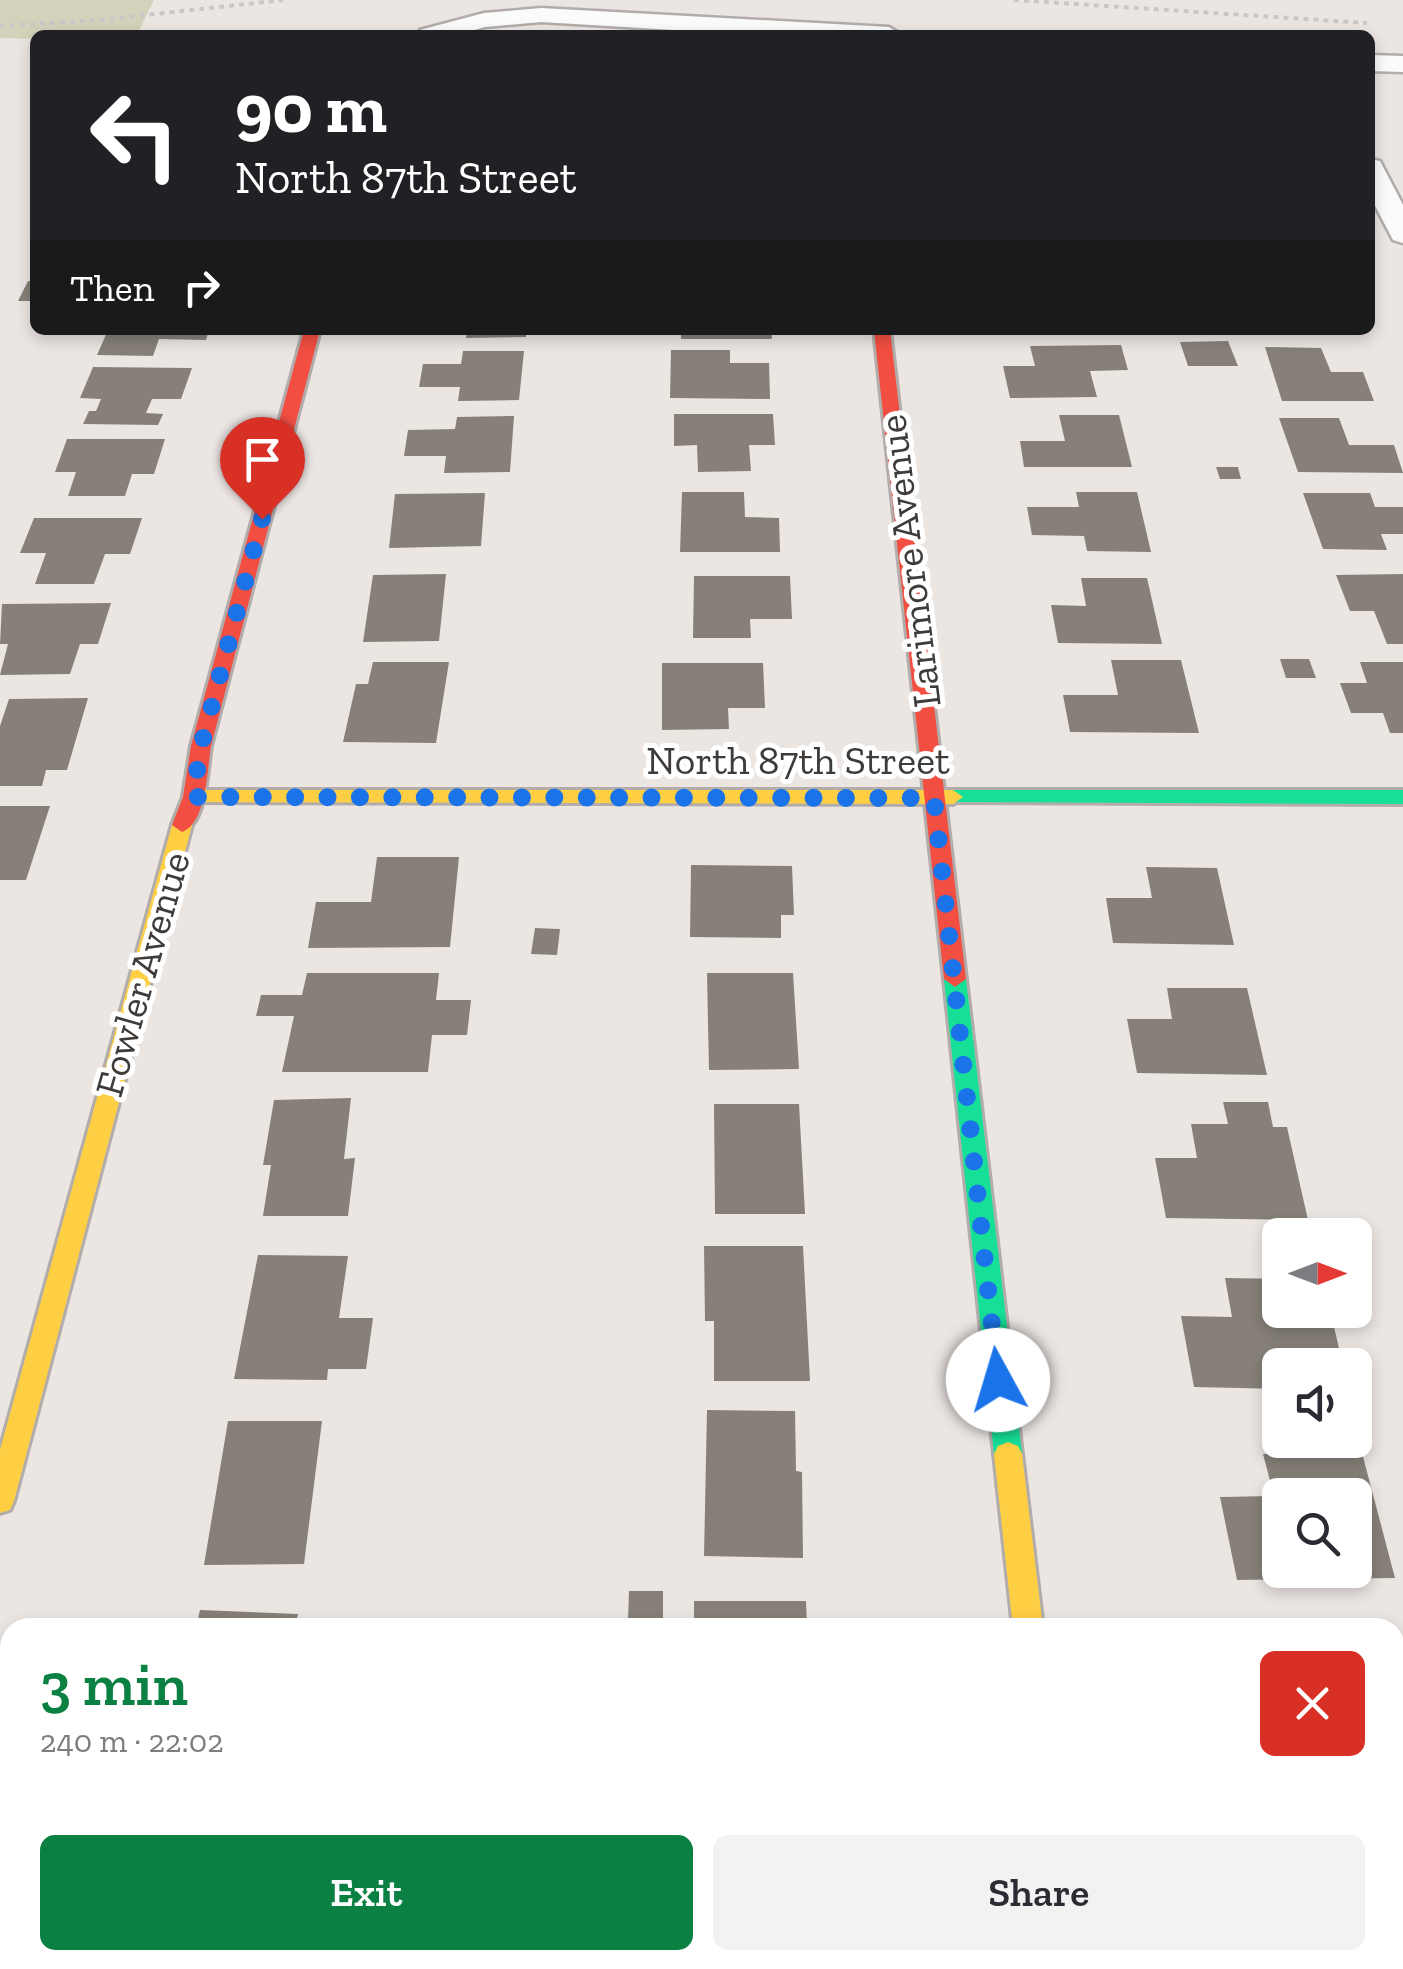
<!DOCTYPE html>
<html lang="en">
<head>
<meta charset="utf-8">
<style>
	body { margin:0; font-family:"Zilla Slab",serif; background:#f2f2f3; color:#2b2b33; height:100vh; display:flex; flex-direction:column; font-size:38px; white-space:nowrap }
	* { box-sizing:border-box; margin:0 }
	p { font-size:32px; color:#7c7c81 }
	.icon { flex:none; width:55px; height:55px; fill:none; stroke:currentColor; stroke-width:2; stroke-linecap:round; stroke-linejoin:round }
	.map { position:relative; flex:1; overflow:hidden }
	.panel { position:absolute; left:0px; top:1618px; width:1405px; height:352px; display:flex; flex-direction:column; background:#fff; border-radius:30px 30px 0 0; box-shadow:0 5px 15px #0003 }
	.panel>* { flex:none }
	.top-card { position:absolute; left:30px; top:30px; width:1345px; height:305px; border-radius:15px; box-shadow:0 5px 15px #0003; background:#202124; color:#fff; overflow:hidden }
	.needle { width:65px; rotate:90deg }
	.fabs { position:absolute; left:1262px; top:1218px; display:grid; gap:20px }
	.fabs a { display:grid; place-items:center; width:110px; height:110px; border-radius:15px; background:#fff; box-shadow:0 5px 15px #0003; font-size:50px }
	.pin { position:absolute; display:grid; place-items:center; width:85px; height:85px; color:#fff; margin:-102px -42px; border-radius:50% 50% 50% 0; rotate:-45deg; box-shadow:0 0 10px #0007 }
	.pin .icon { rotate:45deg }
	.me { position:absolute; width:110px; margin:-55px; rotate:354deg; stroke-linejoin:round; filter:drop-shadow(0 0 8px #0008) }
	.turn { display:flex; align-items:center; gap:35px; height:210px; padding:0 40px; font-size:45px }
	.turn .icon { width:130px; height:130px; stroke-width:2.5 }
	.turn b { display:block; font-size:70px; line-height:85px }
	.then { display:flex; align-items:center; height:95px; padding:0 40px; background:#0003; gap:20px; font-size:38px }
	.round { display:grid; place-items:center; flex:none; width:105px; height:105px; border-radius:15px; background:#f2f2f3 }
	.headline { display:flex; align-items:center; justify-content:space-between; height:170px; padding:0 40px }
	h1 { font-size:60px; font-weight:600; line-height:75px; color:#0b8043 }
	.action { display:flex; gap:20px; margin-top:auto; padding:20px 40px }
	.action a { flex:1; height:115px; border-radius:15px; background:#0b8043; color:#fff; font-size:40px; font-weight:600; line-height:115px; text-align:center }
	.action a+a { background:#f2f2f3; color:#2b2b33 }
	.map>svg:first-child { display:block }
</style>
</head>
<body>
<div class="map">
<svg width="1403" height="1969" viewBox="0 0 1403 1969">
	<rect width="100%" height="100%" fill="#ece6e3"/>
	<path fill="#d3d3bb" d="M 0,0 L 154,0 L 137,35 L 35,35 L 35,39 L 0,38 Z"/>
	<g fill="#868078" fill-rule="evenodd">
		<path d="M 28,281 L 35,281 L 35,301 L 18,301 Z"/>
		<path d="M 108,330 L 209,330 L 206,340 L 159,339 L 153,356 L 97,355 Z"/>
		<path d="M 467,330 L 526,330 L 526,337 L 466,338 Z"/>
		<path d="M 681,330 L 771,330 L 772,339 L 681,339 Z"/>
		<path d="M 1228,341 L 1238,366 L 1188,366 L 1180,342 Z"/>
		<path d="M 1121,345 L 1128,370 L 1090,371 L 1097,397 L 1010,398 L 1003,366 L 1035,366 L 1030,346 Z"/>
		<path d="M 1265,347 L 1321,348 L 1331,372 L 1363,372 L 1374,401 L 1282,401 Z"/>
		<path d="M 671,350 L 730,350 L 730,363 L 769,363 L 770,399 L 670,398 Z"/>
		<path d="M 463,351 L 524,351 L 519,400 L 458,401 L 460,387 L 419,387 L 423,364 L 461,364 Z"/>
		<path d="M 93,367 L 192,368 L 181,399 L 152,399 L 146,413 L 163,414 L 158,425 L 83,424 L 89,411 L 96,411 L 101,399 L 80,398 Z"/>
		<path d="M 674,414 L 773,414 L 775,445 L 749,445 L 751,471 L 698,472 L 697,445 L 674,446 Z"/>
		<path d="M 1059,415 L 1119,415 L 1132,467 L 1024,467 L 1020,441 L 1065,441 Z"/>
		<path d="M 514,416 L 510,472 L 444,473 L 446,456 L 404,456 L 408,430 L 455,429 L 457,417 Z"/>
		<path d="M 1279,418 L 1339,418 L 1349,445 L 1394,445 L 1403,473 L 1298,472 Z"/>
		<path d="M 67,439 L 165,439 L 154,474 L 132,474 L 125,496 L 68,496 L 76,472 L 55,472 Z"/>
		<path d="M 1216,467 L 1238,467 L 1241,479 L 1220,479 Z"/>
		<path d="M 682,492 L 744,492 L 745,517 L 779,518 L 780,552 L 680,552 Z"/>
		<path d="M 1076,492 L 1137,492 L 1151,552 L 1087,551 L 1084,536 L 1032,535 L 1027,507 L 1079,507 Z"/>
		<path d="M 485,493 L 481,546 L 389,548 L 395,494 Z"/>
		<path d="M 1303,493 L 1370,493 L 1375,507 L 1403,507 L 1403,534 L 1381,534 L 1387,550 L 1323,549 Z"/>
		<path d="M 34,518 L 142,518 L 130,554 L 105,554 L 94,584 L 35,584 L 46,553 L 20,553 Z"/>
		<path d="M 446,574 L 439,641 L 363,642 L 373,575 Z"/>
		<path d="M 1403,574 L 1403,644 L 1387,644 L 1374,611 L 1350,611 L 1336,575 Z"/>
		<path d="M 694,576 L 790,576 L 792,619 L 750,619 L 751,638 L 693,638 Z"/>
		<path d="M 1081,578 L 1147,578 L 1162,644 L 1058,643 L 1051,605 L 1086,606 Z"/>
		<path d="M 111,603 L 98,644 L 80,644 L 70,674 L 0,675 L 8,644 L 0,644 L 2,604 Z"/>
		<path d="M 1280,659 L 1309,659 L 1316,678 L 1286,678 Z"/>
		<path d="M 1111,660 L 1181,660 L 1199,733 L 1070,732 L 1063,695 L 1118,695 Z"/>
		<path d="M 373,662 L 449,662 L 436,743 L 343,742 L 356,684 L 368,684 Z"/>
		<path d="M 1360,662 L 1403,662 L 1403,733 L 1390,733 L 1383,713 L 1351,713 L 1340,683 L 1367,683 Z"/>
		<path d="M 662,663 L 763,663 L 765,708 L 728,708 L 729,729 L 662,730 Z"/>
		<path d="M 88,698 L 67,770 L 46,770 L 42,786 L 0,786 L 0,726 L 9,699 Z"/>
		<path d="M 0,806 L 50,806 L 26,880 L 0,880 Z"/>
		<path d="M 377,857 L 459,857 L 450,947 L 308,948 L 316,902 L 371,902 Z"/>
		<path d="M 691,865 L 792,866 L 794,915 L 781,915 L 781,938 L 690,937 Z"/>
		<path d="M 1146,867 L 1217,868 L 1234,945 L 1113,943 L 1106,898 L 1152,898 Z"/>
		<path d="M 535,928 L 560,929 L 557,955 L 531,954 Z"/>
		<path d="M 307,973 L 439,973 L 436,1000 L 471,1000 L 467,1035 L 432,1035 L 428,1072 L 282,1072 L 294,1016 L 256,1016 L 261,995 L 302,995 Z"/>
		<path d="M 707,973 L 793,973 L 799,1069 L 709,1070 Z"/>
		<path d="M 1167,988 L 1247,988 L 1267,1075 L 1137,1073 L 1127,1019 L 1172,1019 Z"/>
		<path d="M 351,1098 L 344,1159 L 355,1158 L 348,1216 L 263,1216 L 271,1165 L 263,1165 L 274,1100 Z"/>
		<path d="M 1223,1102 L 1268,1102 L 1273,1127 L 1287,1127 L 1308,1220 L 1166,1218 L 1155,1158 L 1197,1158 L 1191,1124 L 1228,1124 Z"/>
		<path d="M 714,1104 L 799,1104 L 805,1214 L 715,1214 Z"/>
		<path d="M 704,1246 L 803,1246 L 810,1381 L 714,1381 L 714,1321 L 705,1321 Z"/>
		<path d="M 258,1255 L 348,1256 L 339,1318 L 373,1318 L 366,1369 L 328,1369 L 327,1380 L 234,1379 Z"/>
		<path d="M 1225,1278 L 1280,1279 L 1280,1310 L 1330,1310 L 1343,1365 L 1280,1365 L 1280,1389 L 1194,1387 L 1181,1316 L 1232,1317 Z"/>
		<path d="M 707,1410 L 795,1411 L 796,1471 L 802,1472 L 803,1558 L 704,1556 Z"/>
		<path d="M 228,1421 L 322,1421 L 304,1564 L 204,1565 Z"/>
		<path d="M 1362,1453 L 1395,1578 L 1237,1580 L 1220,1497 L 1274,1496 L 1263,1454 ZM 1280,1495 L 1355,1495 L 1355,1570 L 1280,1570 Z"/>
		<path d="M 629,1591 L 663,1591 L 663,1621 L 628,1621 Z"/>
		<path d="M 694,1601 L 806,1601 L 807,1628 L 694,1628 Z"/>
		<path d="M 200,1610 L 298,1614 L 295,1628 L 196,1628 Z"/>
		<rect x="1395" y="1664" width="8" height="154"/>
		<path d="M 1403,1883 L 1403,1969 L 1339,1969 L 1335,1960 L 1395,1960 L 1395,1885 Z"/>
		<path d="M 131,1960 L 237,1960 L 236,1969 L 129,1969 Z"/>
		<path d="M 682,1960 L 807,1960 L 809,1969 L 684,1969 Z"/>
	</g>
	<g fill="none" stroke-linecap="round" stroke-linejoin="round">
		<g stroke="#b2adab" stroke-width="5">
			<g id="street">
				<path d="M 541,8 L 889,27 L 902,35 L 758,35 L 541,22 L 485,27 L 457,35 L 416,35 L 420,30 L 484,13 Z"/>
				<path d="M 1370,55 L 1403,56 L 1403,72 L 1370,71 Z"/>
				<path d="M 1370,159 L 1380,161 L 1403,205 L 1403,243 L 1393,240 L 1370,196 Z"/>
				<path d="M 1056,1960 L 1122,1960 L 1125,1969 L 1059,1969 Z"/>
			</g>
		</g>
		<g stroke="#b2adab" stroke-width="6">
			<g id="fast">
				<path d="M 953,790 L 1403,790 L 1403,804 L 946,802 L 943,797 Z"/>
				<path d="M 955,971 L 966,979 L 1022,1454 L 1018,1462 L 1008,1466 L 998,1462 L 994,1454 L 944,979 Z"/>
			</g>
		</g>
		<g stroke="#b2adab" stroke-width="6">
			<g id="slow">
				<path d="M 193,790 L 953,790 L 963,797 L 953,804 L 186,802 L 183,797 Z"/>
				<path d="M 182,818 L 192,825 L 14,1501 L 10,1510 L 0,1513 L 0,1450 L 172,825 Z"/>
				<path d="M 1008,1442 L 1018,1446 L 1022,1454 L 1043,1628 L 1013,1628 L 994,1454 L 998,1446 Z"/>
			</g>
		</g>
		<g stroke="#b2adab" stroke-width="6">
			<g id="jam">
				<path d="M 304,330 L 320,330 L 211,746 C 207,769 207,823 182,832 L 172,825 L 183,797 L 191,746 Z"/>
				<path d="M 874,330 L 890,330 L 966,979 L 955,987 L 944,979 Z"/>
			</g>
		</g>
		<g stroke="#cac7c6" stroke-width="4" stroke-dasharray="5 5" stroke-linecap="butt">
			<path d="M 1014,0 L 1367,23"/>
			<path d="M 0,26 L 100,20 L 283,0"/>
		</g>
		<use href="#street" fill="#fcfbfb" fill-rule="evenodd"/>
		<use href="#fast" fill="#16e098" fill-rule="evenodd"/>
		<use href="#slow" fill="#ffcf43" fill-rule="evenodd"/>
		<use href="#jam" fill="#f24e42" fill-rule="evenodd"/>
	</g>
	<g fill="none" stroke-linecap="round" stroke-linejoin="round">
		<path stroke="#1a73e8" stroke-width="18" stroke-dasharray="0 32.4" d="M 262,519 L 201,746 L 193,797 L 934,798 L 998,1380"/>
	</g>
	<g text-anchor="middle" stroke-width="10" stroke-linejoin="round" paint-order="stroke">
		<g font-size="40" fill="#3f3b39" stroke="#fff">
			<text transform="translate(909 561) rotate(-97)" y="14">Larimore Avenue</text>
			<text x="798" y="774">North 87th Street</text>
			<text transform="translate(142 974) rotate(-74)" y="14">Fowler Avenue</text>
		</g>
	</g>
</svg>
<div class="fabs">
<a><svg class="needle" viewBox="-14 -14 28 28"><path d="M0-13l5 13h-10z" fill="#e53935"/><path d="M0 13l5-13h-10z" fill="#7c7c81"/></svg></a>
<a><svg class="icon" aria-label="sound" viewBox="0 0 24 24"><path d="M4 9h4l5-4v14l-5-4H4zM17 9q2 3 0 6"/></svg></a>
<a><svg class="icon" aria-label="search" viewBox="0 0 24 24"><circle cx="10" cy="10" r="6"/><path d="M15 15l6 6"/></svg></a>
</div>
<div class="pin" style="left:262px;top:519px;background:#d93025"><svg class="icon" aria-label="arrive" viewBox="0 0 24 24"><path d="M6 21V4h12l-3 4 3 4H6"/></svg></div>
<svg class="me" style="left:998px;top:1380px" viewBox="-20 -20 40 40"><circle r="19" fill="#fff"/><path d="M0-13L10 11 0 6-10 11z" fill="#1a73e8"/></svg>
<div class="top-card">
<div class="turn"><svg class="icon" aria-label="left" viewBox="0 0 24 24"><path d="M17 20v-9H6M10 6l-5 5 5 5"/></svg><div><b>90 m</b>North 87th Street</div></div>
<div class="then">Then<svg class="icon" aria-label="right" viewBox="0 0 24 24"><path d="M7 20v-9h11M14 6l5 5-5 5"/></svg></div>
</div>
<section class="panel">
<div class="headline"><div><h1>3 min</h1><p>240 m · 22:02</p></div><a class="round" style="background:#d93025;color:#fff"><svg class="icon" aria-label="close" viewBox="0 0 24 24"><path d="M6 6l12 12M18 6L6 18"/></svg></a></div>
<div class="action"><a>Exit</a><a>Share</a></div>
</section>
</div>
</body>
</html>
